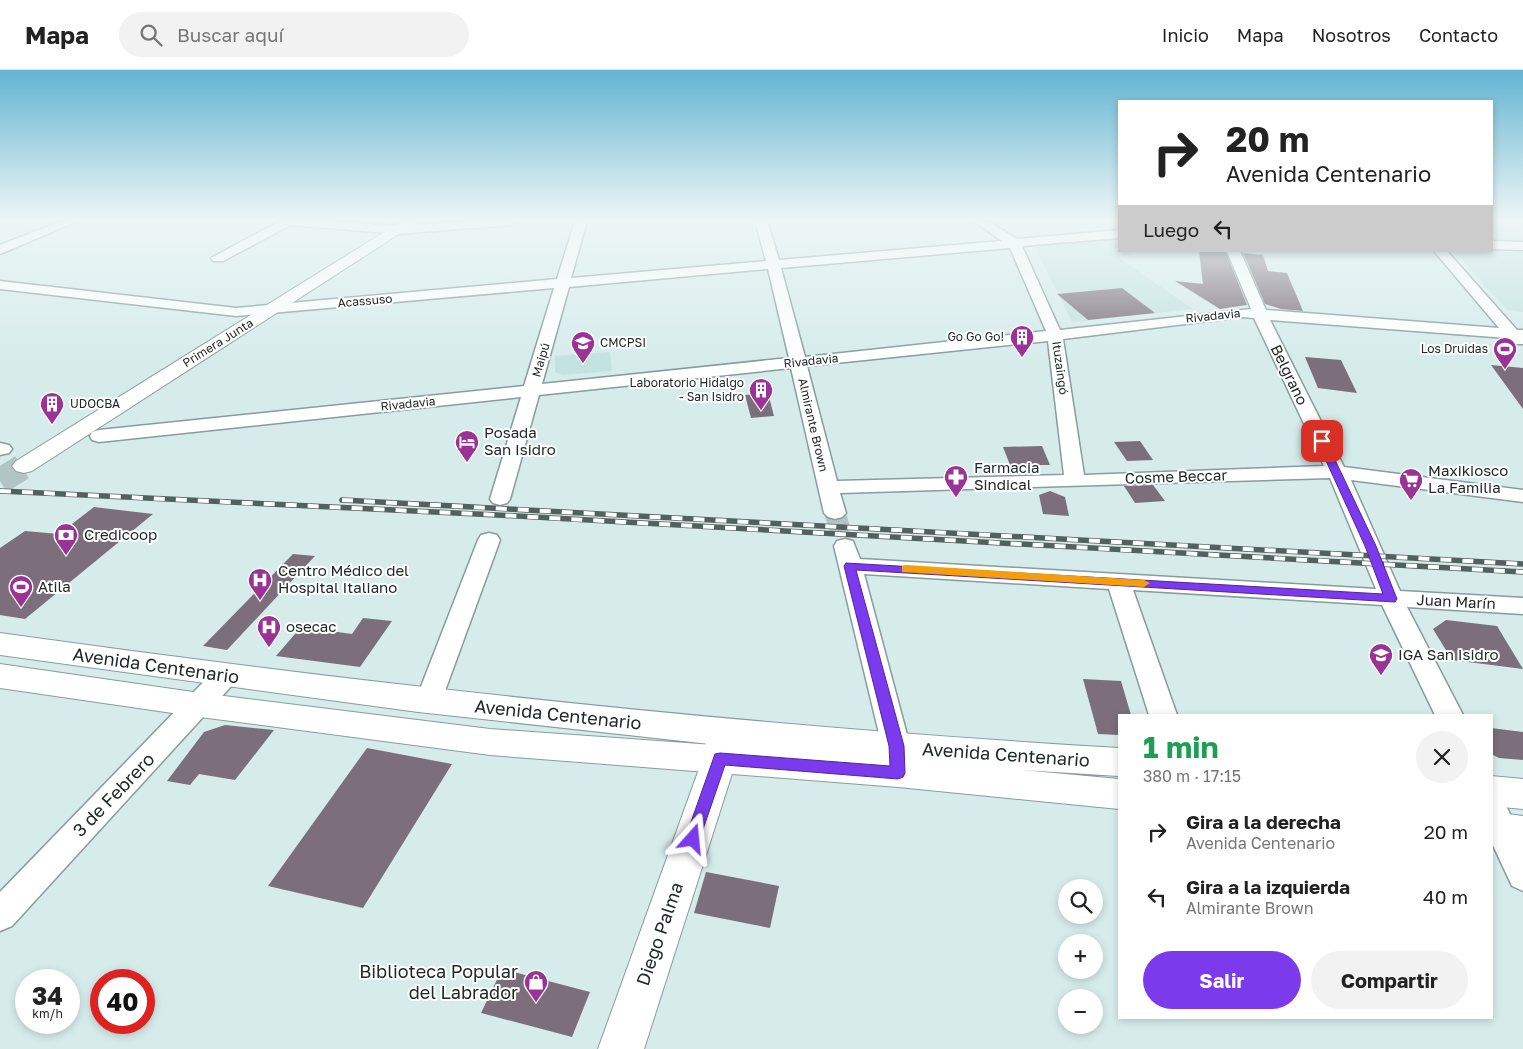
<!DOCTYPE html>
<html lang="es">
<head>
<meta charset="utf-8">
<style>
	body { margin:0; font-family:"Golos Text",sans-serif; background:#f2f2f2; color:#222; height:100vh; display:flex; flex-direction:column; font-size:19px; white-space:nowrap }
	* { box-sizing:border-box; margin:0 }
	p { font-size:16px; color:#767676 }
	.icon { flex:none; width:28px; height:28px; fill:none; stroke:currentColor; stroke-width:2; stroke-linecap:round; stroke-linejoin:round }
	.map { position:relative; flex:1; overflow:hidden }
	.panel { position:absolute; left:1118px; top:644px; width:375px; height:305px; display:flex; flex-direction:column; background:#fff; border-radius:0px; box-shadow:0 2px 8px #0003 }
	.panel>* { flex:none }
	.banner { position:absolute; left:1118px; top:30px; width:375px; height:152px; border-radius:0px; box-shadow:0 2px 8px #0003; background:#fff; color:#222; overflow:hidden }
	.buttons { position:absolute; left:1058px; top:809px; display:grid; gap:10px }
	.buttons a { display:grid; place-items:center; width:45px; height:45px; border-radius:50%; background:#fff; box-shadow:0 2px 8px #0003; font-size:25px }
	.speed { position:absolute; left:15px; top:899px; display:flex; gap:10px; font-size:25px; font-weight:700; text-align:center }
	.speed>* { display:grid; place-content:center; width:65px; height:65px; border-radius:50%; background:#fff; box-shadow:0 2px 8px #0003; line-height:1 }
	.speed small { font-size:12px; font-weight:400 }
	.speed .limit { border:8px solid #d22; background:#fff; color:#111 }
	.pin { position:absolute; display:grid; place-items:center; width:42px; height:42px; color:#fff; margin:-21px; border-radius:10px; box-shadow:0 2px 8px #0006 }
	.me { position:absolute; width:55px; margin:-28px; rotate:18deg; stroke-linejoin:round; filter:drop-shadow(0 0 4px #0008) }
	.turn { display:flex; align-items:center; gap:18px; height:105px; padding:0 25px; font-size:22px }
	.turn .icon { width:65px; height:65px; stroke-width:2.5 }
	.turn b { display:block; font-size:35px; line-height:42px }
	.then { display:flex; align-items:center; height:48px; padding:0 25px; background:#0003; gap:10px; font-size:19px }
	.round { display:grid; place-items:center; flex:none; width:52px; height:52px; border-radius:26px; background:#f2f2f2 }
	.headline { display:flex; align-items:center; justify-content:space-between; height:85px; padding:0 25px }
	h1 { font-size:30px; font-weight:700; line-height:38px; color:#1e9e55 }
	.primary-button { display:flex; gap:10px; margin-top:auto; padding:10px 25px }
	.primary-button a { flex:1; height:58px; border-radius:30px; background:#7c3aed; color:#fff; font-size:20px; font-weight:700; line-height:58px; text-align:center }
	.primary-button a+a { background:#f2f2f2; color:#222 }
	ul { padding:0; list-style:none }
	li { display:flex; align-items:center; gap:15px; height:65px; padding:0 25px }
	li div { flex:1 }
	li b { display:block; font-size:19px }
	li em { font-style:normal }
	header { display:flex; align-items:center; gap:30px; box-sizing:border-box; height:70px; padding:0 25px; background:#fff; border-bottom:1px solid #e0e0e0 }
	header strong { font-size:24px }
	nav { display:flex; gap:28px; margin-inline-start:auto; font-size:18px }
	.search { width:350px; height:45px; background:#f2f2f2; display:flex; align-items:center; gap:12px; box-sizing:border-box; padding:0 18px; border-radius:28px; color:#767676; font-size:19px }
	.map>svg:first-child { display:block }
</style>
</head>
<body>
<header>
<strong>Mapa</strong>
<div class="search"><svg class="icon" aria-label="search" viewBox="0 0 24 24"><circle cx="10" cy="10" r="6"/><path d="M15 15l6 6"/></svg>Buscar aquí</div>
<nav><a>Inicio</a><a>Mapa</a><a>Nosotros</a><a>Contacto</a></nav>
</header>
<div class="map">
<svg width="1523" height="979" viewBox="0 0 1523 979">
	<rect width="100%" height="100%" fill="#d6eceb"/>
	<g fill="#c3e3e1">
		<path d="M 1491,151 L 1506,151 L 1523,163 L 1523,173 L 1491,172 Z"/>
		<path d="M 1112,169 L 1119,173 L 1119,181 L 1133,184 L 1116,186 L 1193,239 L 1072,252 L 1035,177 Z"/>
		<path d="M 1454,181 L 1523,181 L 1523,242 L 1507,240 Z"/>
		<path d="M 610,282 L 612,301 L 563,305 L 555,302 L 555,286 Z"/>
	</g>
	<g fill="#7c6f7b">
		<path d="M 1199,181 L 1226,182 L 1247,235 L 1220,239 L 1175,211 L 1203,214 Z"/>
		<path d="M 1243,183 L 1263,185 L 1268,201 L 1287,203 L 1303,241 L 1281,239 L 1265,234 Z"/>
		<path d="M 1122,218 L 1155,243 L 1088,250 L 1057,224 Z"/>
		<path d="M 1305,287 L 1341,290 L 1357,323 L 1318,318 Z"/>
		<path d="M 1491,295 L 1523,298 L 1523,339 Z"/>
		<path d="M 768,323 L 774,346 L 751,348 L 745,325 Z"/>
		<path d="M 1140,371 L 1153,390 L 1127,391 L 1114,372 Z"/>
		<path d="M 1042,376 L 1050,395 L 1010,395 L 1003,377 Z"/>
		<path d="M 1153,415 L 1165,431 L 1135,433 L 1124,416 Z"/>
		<path d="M 1050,421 L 1065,427 L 1069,446 L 1043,444 L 1039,425 Z"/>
		<path d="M 94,437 L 153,444 L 25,549 L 0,545 L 0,478 L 25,461 L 59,464 Z"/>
		<path d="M 293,484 L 315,486 L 227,580 L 203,576 Z"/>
		<path d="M 363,548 L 392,551 L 360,597 L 276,586 L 301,557 L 352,564 Z"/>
		<path d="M 1446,550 L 1497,556 L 1523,599 L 1452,590 L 1433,559 Z"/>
		<path d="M 1083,609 L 1121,611 L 1131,645 L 1119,645 L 1119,665 L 1098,664 Z"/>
		<path d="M 225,655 L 274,660 L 235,710 L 199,704 L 190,715 L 167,711 L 204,662 Z"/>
		<path d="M 1491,658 L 1523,662 L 1523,690 L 1499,688 L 1491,684 Z"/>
		<path d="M 367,678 L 452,694 L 363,838 L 268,816 Z"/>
		<path d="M 706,802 L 779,816 L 770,858 L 694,843 Z"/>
		<path d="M 502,899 L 590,922 L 572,967 L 481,943 Z"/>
	</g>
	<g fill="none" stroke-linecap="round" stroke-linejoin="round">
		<path stroke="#b2c5c4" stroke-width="21" stroke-dasharray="21 11" stroke-linecap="butt" d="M 835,443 L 845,476"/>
		<path stroke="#b2c5c4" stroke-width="26" stroke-dasharray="26 13" stroke-linecap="butt" d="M 0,411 L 24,396"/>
		<g stroke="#879c9b" stroke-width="3">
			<g id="minor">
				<path d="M 62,151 L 78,151 L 0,184 L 0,175 Z"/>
				<path d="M 280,151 L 331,151 L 398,156 L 468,151 L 517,151 L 511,155 L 398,164 L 291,155 L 223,191 L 213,191 L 211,188 Z"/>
				<path d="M 575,151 L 587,151 L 571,208 L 766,191 L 755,151 L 767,151 L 779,190 L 1002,171 L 974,151 L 988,151 L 1017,169 L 1119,160 L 1119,168 L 1022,176 L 1060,260 L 1251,239 L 1227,181 L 1240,181 L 1266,240 L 1499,258 L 1434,181 L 1447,181 L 1517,260 L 1523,260 L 1523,274 L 1512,274 L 1507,268 L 1270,250 L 1344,397 L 1523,420 L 1523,432 L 1351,410 L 1400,521 L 1523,528 L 1523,544 L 1407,537 L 1463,645 L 1435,645 L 1382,535 L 1133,520 L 1177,645 L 1149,645 L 1109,519 L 864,504 L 910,676 L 911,692 L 907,700 L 897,704 L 887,700 L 883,692 L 882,676 L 834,476 L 837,471 L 845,469 L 853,471 L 860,489 L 1376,519 L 1330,408 L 840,423 L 846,443 L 842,447 L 835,449 L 828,447 L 824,443 L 791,298 L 539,325 L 510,429 L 507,433 L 500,435 L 493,433 L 490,429 L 521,327 L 99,372 L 92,370 L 90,366 L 92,362 L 99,360 L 524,316 L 554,218 L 236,246 L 0,219 L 0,211 L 236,238 L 557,209 ZM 1010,178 L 1046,261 L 805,287 L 781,198 ZM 768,199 L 789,288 L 542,314 L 569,217 ZM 1242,247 L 1254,248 L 1324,396 L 1084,405 L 1063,269 ZM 1048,271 L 1064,405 L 837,411 L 807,296 Z"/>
				<path d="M 1491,171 L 1523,172 L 1523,180 L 1491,179 Z"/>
				<path d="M 0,373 L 9,375 L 12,379 L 9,383 L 0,385 Z"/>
				<path d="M 489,463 L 497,465 L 500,470 L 441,632 L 438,639 L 428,642 L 418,639 L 415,632 L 478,470 L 481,465 Z"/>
				<path d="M 226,596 L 235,598 L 239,605 L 235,612 L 12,856 L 0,861 L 0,822 L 217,598 Z"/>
				<path d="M 1491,723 L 1502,727 L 1523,772 L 1523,821 L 1512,816 L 1491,771 Z"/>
			</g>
		</g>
		<g stroke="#879c9b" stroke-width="2">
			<g id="tertiary">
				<path d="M 402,151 L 419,151 L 32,401 L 24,403 L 16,401 L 12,396 L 16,391 Z"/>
				<path d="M 724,654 L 736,658 L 741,667 L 737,688 L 644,979 L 598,979 L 703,688 L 707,667 L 712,658 Z"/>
			</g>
		</g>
		<g stroke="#879c9b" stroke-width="2">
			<g id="secondary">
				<path d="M 0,563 C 372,615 744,656 1119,678 L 1119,706 L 1022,700 L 1119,709 L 1119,739 L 898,717 L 490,685 L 200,647 L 0,618 L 0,594 L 200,623 L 490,659 L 728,676 L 418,642 L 0,585 Z"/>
				<path d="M 1491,706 L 1523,709 L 1523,739 L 1491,736 Z"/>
				<path d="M 1491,742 L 1523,746 L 1523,778 L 1491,774 Z"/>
			</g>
		</g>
		<use href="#minor" fill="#fff" fill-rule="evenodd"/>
		<use href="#tertiary" fill="#fff" fill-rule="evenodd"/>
		<use href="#secondary" fill="#fff" fill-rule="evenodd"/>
		<g stroke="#53605f" stroke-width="5.5">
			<g id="rail">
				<path d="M 0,421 L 497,445 L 1523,502"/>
				<path d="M 342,430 L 1523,494"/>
			</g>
		</g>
		<use href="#rail" stroke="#fff" stroke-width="4" stroke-dasharray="11" stroke-linecap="butt"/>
	</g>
	<linearGradient id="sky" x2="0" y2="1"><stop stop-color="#64b4d2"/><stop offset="0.52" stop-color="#edf6f6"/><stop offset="1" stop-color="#edf6f6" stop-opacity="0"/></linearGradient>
	<rect width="1523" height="288" fill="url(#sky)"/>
	<path fill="#7c3aed" stroke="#51269a" d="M 1318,369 L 1326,371 L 1376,476 L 1397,529 L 1395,532 L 856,500 L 904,676 L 905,703 L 903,707 L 898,709 L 725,695 L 698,774 L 693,776 L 687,774 L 685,769 L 715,684 L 720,683 L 890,696 L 889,676 L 844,496 L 846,493 L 1383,524 L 1365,476 L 1317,371 Z"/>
	<path fill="#f59e0b" d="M 906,495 L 1144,510 L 1150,513 L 1144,517 L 902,502 L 902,496 Z"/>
	<defs>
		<g id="building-pin" transform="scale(1.25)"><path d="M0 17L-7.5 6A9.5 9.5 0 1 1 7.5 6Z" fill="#9b3396" stroke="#fff"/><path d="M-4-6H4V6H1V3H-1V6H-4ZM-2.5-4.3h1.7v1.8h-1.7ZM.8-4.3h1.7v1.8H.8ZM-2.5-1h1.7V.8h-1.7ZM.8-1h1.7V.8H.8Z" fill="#fff"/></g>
		<g id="university-pin" transform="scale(1.25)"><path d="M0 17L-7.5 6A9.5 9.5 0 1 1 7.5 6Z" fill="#9b3396" stroke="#fff"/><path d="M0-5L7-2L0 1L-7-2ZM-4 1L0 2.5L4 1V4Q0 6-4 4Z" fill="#fff"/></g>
		<g id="stadium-pin" transform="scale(1.25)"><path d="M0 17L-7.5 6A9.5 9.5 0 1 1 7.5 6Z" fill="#9b3396" stroke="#fff"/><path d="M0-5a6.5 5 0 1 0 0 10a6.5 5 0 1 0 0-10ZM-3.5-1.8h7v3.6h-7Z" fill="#fff"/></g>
		<g id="hotel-pin" transform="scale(1.25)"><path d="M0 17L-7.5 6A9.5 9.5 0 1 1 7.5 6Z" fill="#9b3396" stroke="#fff"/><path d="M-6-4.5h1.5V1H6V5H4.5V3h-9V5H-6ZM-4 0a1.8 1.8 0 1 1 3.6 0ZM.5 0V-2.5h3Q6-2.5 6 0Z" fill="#fff"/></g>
		<g id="pharmacy-pin" transform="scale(1.25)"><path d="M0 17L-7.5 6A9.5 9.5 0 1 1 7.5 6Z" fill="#9b3396" stroke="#fff"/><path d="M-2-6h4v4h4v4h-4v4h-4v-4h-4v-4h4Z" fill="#fff"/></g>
		<g id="supermarket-pin" transform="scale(1.25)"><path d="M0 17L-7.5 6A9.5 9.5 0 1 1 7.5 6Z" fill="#9b3396" stroke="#fff"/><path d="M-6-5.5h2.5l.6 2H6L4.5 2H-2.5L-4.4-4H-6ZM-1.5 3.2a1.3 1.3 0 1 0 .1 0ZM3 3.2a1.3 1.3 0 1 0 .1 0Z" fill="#fff"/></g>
		<g id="bank-pin" transform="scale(1.25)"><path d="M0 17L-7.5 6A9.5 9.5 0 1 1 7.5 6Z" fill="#9b3396" stroke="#fff"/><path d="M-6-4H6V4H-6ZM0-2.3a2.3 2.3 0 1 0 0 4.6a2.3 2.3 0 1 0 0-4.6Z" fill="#fff"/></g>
		<g id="hospital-pin" transform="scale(1.25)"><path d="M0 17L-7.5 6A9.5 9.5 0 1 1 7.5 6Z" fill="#9b3396" stroke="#fff"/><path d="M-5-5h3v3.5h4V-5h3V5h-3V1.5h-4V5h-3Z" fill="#fff"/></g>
		<g id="shop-pin" transform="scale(1.25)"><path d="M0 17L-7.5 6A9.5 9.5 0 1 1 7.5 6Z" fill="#9b3396" stroke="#fff"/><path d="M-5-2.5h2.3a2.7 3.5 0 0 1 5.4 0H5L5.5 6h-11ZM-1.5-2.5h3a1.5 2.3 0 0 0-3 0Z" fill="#fff"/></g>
	</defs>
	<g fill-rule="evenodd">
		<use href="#building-pin" x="1022" y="267"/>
		<use href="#university-pin" x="583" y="273"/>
		<use href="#stadium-pin" x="1505" y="279"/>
		<use href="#building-pin" x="761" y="320"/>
		<use href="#building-pin" x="52" y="334"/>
		<use href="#hotel-pin" x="467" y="372"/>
		<use href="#pharmacy-pin" x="956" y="407"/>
		<use href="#supermarket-pin" x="1411" y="410"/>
		<use href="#bank-pin" x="66" y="465"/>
		<use href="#hospital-pin" x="260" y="510"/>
		<use href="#stadium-pin" x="21" y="517"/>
		<use href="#hospital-pin" x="269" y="557"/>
		<use href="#university-pin" x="1381" y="585"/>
		<use href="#shop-pin" x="536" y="912"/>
	</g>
	<g text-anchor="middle" stroke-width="4" stroke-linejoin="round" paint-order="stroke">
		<g font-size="12" fill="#202928" stroke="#fff">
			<text transform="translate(365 231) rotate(-5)" y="4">Acassuso</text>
			<text transform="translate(1213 246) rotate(-6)" y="4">Rivadavia</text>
			<text transform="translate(218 273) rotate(-32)" y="4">Primera Junta</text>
			<text transform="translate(541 290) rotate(-74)" y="4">Maipú</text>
			<text transform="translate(811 291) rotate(-6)" y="4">Rivadavia</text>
			<text transform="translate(1060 298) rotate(82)" y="4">Ituzaingó</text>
			<text transform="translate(408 334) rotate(-6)" y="4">Rivadavia</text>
			<text transform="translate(813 355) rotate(77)" y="4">Almirante Brown</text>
		</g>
		<g font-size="12" fill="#202928" stroke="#fff" text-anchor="end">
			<text x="1004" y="271">Go Go Go!</text>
			<text x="600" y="277" text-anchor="start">CMCPSI</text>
			<text x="1488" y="283">Los Druidas</text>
			<text x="744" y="317">Laboratorio Hidalgo<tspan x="744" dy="14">- San Isidro</tspan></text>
			<text x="70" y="338" text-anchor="start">UDOCBA</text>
		</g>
		<g font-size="15" fill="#202928" stroke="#fff">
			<text transform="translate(1289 305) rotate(64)" y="5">Belgrano</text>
			<text transform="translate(1176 407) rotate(-2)" y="5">Cosme Beccar</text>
			<text transform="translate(1456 532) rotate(3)" y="5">Juan Marín</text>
		</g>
		<g font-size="15" fill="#202928" stroke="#fff" text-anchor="start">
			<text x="484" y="368">Posada<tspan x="484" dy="17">San Isidro</tspan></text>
			<text x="974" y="403">Farmacia<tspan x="974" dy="17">Sindical</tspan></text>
			<text x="1428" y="406">Maxikiosco<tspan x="1428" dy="17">La Familia</tspan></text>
			<text x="84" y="470">Credicoop</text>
			<text x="278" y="506">Centro Médico del<tspan x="278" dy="17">Hospital Italiano</tspan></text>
			<text x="38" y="522">Atila</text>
			<text x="286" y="562">osecac</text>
			<text x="1398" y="590">IGA San Isidro</text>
		</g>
		<g font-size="18" fill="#202928" stroke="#fff">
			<text transform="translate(156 596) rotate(8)" y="6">Avenida Centenario</text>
			<text transform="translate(558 645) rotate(6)" y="6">Avenida Centenario</text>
			<text transform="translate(1006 685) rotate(4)" y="6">Avenida Centenario</text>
			<text transform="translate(114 725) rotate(-46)" y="6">3 de Febrero</text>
			<text transform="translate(660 864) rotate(-71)" y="6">Diego Palma</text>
		</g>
		<g font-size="18" fill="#202928" stroke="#fff" text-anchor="end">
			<text x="518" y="908">Biblioteca Popular<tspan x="518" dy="21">del Labrador</tspan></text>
		</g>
	</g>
</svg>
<div class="buttons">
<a><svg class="icon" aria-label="search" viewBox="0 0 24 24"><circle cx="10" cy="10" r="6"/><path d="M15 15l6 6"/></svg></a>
<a>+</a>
<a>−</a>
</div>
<div class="speed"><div>34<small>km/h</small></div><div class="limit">40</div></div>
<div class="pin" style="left:1322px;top:371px;background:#d93025"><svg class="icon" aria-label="arrive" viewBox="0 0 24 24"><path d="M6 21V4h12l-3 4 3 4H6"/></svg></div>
<svg class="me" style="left:693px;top:769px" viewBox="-20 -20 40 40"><path d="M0-17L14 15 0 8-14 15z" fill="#7c3aed" stroke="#fff" stroke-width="4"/></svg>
<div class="banner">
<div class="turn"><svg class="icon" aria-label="right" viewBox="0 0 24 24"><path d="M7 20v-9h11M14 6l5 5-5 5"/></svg><div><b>20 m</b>Avenida Centenario</div></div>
<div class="then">Luego<svg class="icon" aria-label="left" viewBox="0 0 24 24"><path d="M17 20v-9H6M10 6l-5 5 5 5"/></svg></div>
</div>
<section class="panel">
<div class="headline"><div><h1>1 min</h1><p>380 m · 17:15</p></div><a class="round"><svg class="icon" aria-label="close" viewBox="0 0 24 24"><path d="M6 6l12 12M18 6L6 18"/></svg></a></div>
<ul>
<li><svg class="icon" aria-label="right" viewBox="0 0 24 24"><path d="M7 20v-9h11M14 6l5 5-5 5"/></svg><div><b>Gira a la derecha</b><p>Avenida Centenario</p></div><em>20 m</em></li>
<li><svg class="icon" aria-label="left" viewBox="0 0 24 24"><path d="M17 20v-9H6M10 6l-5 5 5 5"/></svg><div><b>Gira a la izquierda</b><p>Almirante Brown</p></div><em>40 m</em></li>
</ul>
<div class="primary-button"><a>Salir</a><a>Compartir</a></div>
</section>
</div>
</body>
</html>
